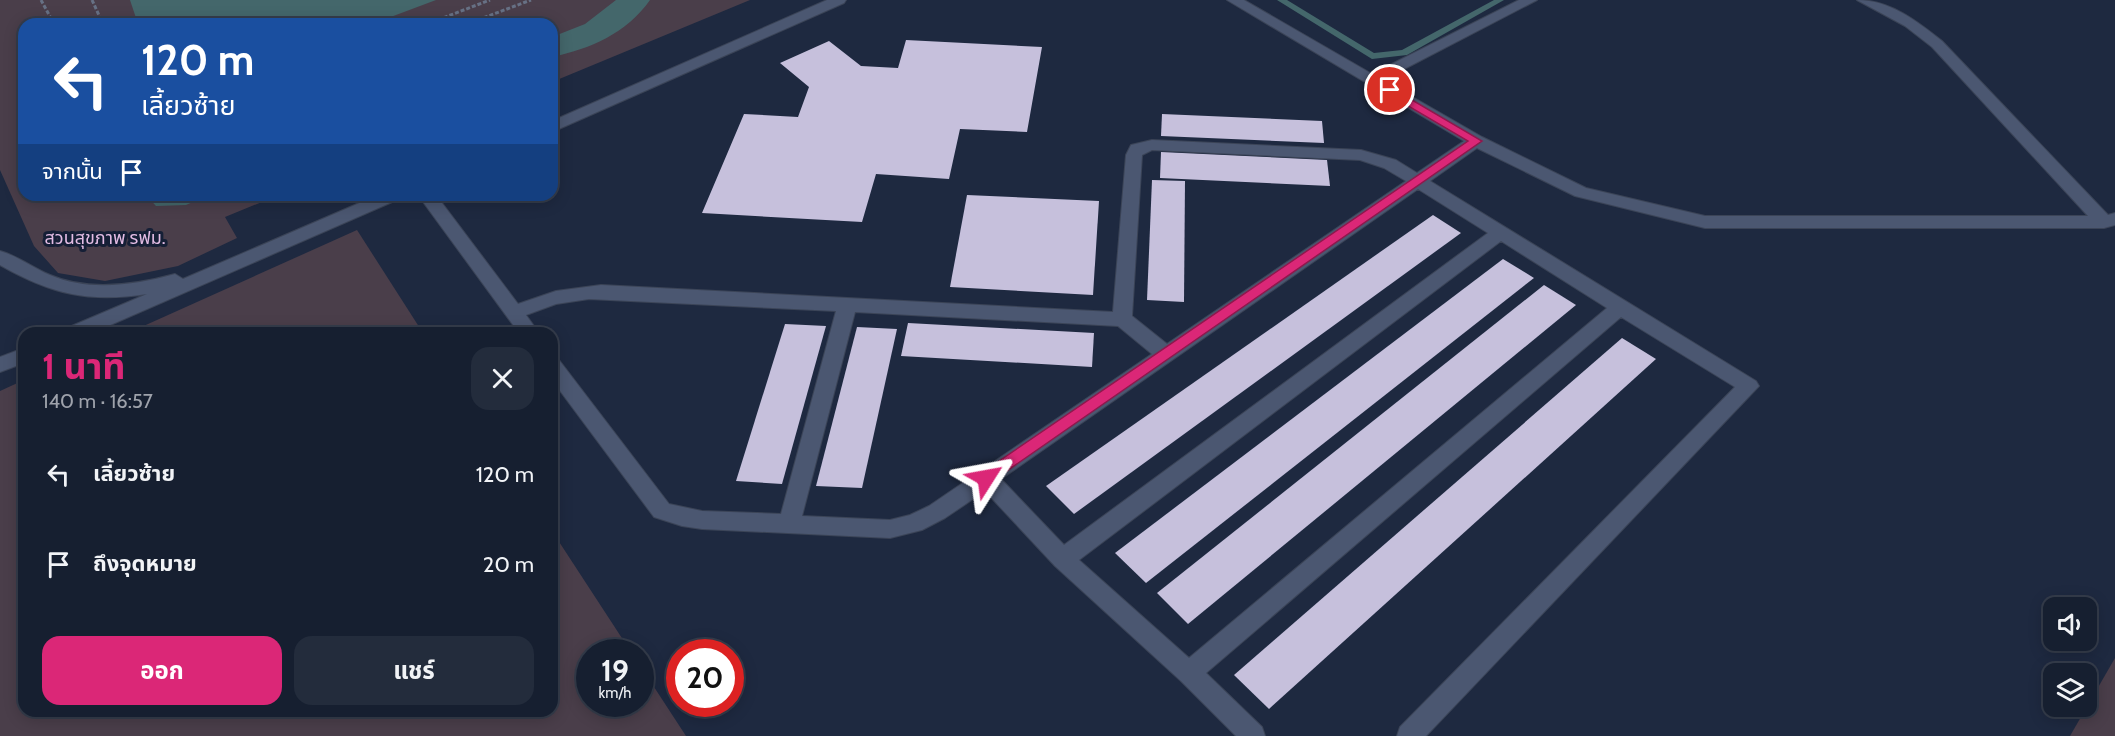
<!DOCTYPE html>
<html lang="th">
<head>
<meta charset="utf-8">
<style>
	body { margin:0; font-family:Cabin,"Noto Sans Thai",sans-serif; background:#232c3c; color:#f1f3f6; height:100vh; display:flex; flex-direction:column; font-size:22px; white-space:nowrap }
	* { box-sizing:border-box; margin:0 }
	p { font-size:20px; color:#9ea2ab }
	.icon { flex:none; width:33px; height:33px; fill:none; stroke:currentColor; stroke-width:2; stroke-linecap:round; stroke-linejoin:round }
	.map { position:relative; flex:1; overflow:hidden }
	.details { position:absolute; left:18px; top:327px; width:540px; height:390px; display:flex; flex-direction:column; background:#161f30; border-radius:18px; box-shadow:0 3px 15px #0003,0 0 0 2px #353d4c }
	.details>* { flex:none }
	.guide { position:absolute; left:18px; top:18px; width:540px; height:183px; border-radius:18px; box-shadow:0 3px 15px #0003,0 0 0 2px #353d4c; background:#1a4fa0; color:#fff; overflow:hidden }
	.fabs { position:absolute; left:2043px; top:597px; display:grid; gap:12px }
	.fabs a { display:grid; place-items:center; width:54px; height:54px; border-radius:12px; background:#161f30; box-shadow:0 3px 15px #0003,0 0 0 2px #353d4c; font-size:30px }
	.speed { position:absolute; left:576px; top:639px; display:flex; gap:12px; font-size:30px; font-weight:700; text-align:center }
	.speed>* { display:grid; place-content:center; width:78px; height:78px; border-radius:50%; background:#161f30; box-shadow:0 3px 15px #0003,0 0 0 2px #353d4c; line-height:1 }
	.speed small { font-size:15px; font-weight:400 }
	.speed .limit { border:9px solid #d22; background:#fff; color:#111 }
	.pin { position:absolute; display:grid; place-items:center; width:51px; height:51px; color:#fff; margin:-26px; border:3px solid #fff; border-radius:50%; box-shadow:0 2px 6px #0007 }
	.me { position:absolute; width:66px; margin:-33px; rotate:56deg; stroke-linejoin:round; filter:drop-shadow(0 0 4px #0008) }
	.turn { display:flex; align-items:center; gap:21px; height:126px; padding:0 24px; font-size:27px }
	.turn .icon { width:78px; height:78px; stroke-width:2.5 }
	.turn b { display:block; font-size:42px; line-height:51px }
	.then { display:flex; align-items:center; height:57px; padding:0 24px; background:#0003; gap:12px; font-size:22px }
	.round { display:grid; place-items:center; flex:none; width:63px; height:63px; border-radius:18px; background:#232c3c }
	.overview { display:flex; align-items:center; justify-content:space-between; height:102px; padding:0 24px }
	h1 { font-size:36px; font-weight:700; line-height:45px; color:#db2777 }
	.primary-button { display:flex; gap:12px; margin-top:auto; padding:12px 24px }
	.primary-button a { flex:1; height:69px; border-radius:18px; background:#db2777; color:#fff; font-size:24px; font-weight:700; line-height:69px; text-align:center }
	.primary-button a+a { background:#232c3c; color:#f1f3f6 }
	ul { padding:0; list-style:none }
	li { display:flex; align-items:center; gap:18px; height:90px; padding:0 24px }
	li div { flex:1 }
	li b { display:block; font-size:22px }
	li em { font-style:normal }
	.map>svg:first-child { display:block }
</style>
</head>
<body>
<div class="map">
<svg width="2115" height="736" viewBox="0 0 2115 736">
	<rect width="100%" height="100%" fill="#1e2940"/>
	<g fill="#4a3e4a">
		<path d="M 0,0 L 750,0 L 552,82 L 552,24 L 24,24 L 24,195 L 279,195 L 225,217 L 237,238 L 178,266 L 105,281 L 58,273 L 34,246 L 0,170 Z"/>
		<path d="M 357,230 L 423,333 L 128,333 Z"/>
		<path d="M 24,380 L 24,711 L 552,711 L 552,531 L 631,652 L 590,652 L 590,704 L 640,704 L 641,667 L 686,736 L 0,736 L 0,391 Z"/>
		<path d="M 2115,658 L 2115,736 L 2070,736 Z"/>
	</g>
	<g fill="#44676b">
		<path d="M 130,0 L 436,0 L 372,24 L 138,24 Z"/>
		<path d="M 146,195 L 209,195 L 186,205 L 156,206 Z"/>
	</g>
	<g fill="none" stroke-linecap="round" stroke-linejoin="round">
		<path fill="#44676b" fill-rule="evenodd" d="M 1277,0 L 1287,0 L 1374,53 L 1402,50 L 1494,0 L 1504,0 L 1407,55 L 1372,59 Z"/>
		<path fill="#44676b" fill-rule="evenodd" d="M 616,0 L 650,0 C 627,33 590,49 552,57 L 552,37 L 585,24 Z"/>
	</g>
	<g fill="#c6c0dc">
		<path d="M 906,40 L 1042,47 L 1027,132 L 960,129 L 949,179 L 876,174 L 862,222 L 702,213 L 744,114 L 798,117 L 809,87 L 780,63 L 829,41 L 861,66 L 898,68 Z"/>
		<path d="M 1162,114 L 1322,121 L 1324,143 L 1161,136 Z"/>
		<path d="M 1161,152 L 1327,160 L 1330,186 L 1160,178 Z"/>
		<path d="M 1152,180 L 1185,181 L 1184,302 L 1147,300 Z"/>
		<path d="M 967,195 L 1099,201 L 1093,295 L 950,287 Z"/>
		<path d="M 1433,215 L 1461,233 L 1074,514 L 1046,486 Z"/>
		<path d="M 1503,259 L 1534,278 L 1146,583 L 1115,553 Z"/>
		<path d="M 1544,285 L 1576,305 L 1188,624 L 1157,593 Z"/>
		<path d="M 908,323 L 1094,333 L 1092,367 L 901,356 Z"/>
		<path d="M 785,324 L 826,326 L 782,484 L 736,481 Z"/>
		<path d="M 857,327 L 897,329 L 862,488 L 816,486 Z"/>
		<path d="M 1622,338 L 1656,359 L 1269,709 L 1234,675 Z"/>
	</g>
	<g fill="none" stroke-linecap="round" stroke-linejoin="round">
		<g stroke="#3b4457" stroke-width="2">
			<g id="service">
				<path d="M 827,0 L 846,0 L 844,3 L 552,132 L 552,121 Z"/>
				<path d="M 1227,0 L 1244,0 L 1372,74 L 1519,0 L 1537,0 L 1383,80 L 1482,137 L 1586,188 L 1705,216 L 2088,216 L 1932,47 L 1905,26 L 1857,0 C 1890,0 1917,21 1942,41 L 2108,215 L 2115,213 L 2115,225 L 2104,228 L 1705,228 L 1575,196 L 1477,148 L 1430,181 L 1756,381 L 1759,386 L 1426,736 L 1397,736 L 1400,727 L 1735,387 L 1621,317 L 1206,673 L 1262,727 L 1265,736 L 1236,736 L 1181,681 L 1055,566 L 985,491 L 945,518 L 922,530 L 890,538 L 702,529 L 682,526 L 654,517 L 552,380 L 552,358 L 559,360 L 669,504 L 702,511 L 781,514 L 836,311 L 589,299 L 556,304 L 526,315 L 539,333 L 519,333 L 418,195 L 436,195 L 518,304 L 556,291 L 601,285 L 1113,312 L 1126,155 L 1131,145 L 1152,140 L 1361,150 L 1396,160 L 1417,173 L 1464,141 ZM 1152,150 L 1360,160 L 1384,168 L 1406,181 L 1167,344 L 1132,316 L 1142,155 ZM 1418,189 L 1488,233 L 1064,545 L 1001,479 ZM 1501,241 L 1607,308 L 1189,658 L 1079,560 ZM 855,312 L 1118,326 L 1152,354 L 929,506 L 910,515 L 890,520 L 802,516 Z"/>
				<path d="M 378,195 L 402,195 L 399,199 L 92,333 L 64,333 L 67,328 L 147,294 C 88,303 51,294 0,265 L 0,251 C 18,256 33,268 50,275 C 89,292 135,285 175,274 L 183,279 Z"/>
				<path d="M 24,348 L 24,363 L 0,372 L 0,357 Z"/>
			</g>
		</g>
		<g stroke="#677185" stroke-width="3" stroke-dasharray="4 2" stroke-linecap="butt">
			<path d="M 41,0 L 54,24"/>
			<path d="M 92,0 L 103,24"/>
			<path d="M 427,24 L 490,0"/>
			<path d="M 467,24 L 531,0"/>
		</g>
		<use href="#service" fill="#4b5771" fill-rule="evenodd"/>
	</g>
	<path fill="#db2777" stroke="#8e194d" stroke-width="1.5" d="M 1390,87 L 1482,141 L 991,482 L 980,482 L 978,478 L 980,474 L 1468,141 L 1386,93 L 1386,88 Z"/>
	<g text-anchor="middle" stroke-width="6" stroke-linejoin="round" paint-order="stroke">
		<g font-size="18" fill="#e3bce4" stroke="#151f36">
			<text x="105" y="244">สวนสุขภาพ รฟม.</text>
		</g>
	</g>
</svg>
<div class="fabs">
<a><svg class="icon" aria-label="sound" viewBox="0 0 24 24"><path d="M4 9h4l5-4v14l-5-4H4zM17 9q2 3 0 6"/></svg></a>
<a><svg class="icon" aria-label="layers" viewBox="0 0 24 24"><path d="M12 4l9 5-9 5-9-5zM3 14l9 5 9-5"/></svg></a>
</div>
<div class="speed"><div>19<small>km/h</small></div><div class="limit">20</div></div>
<div class="pin" style="left:1390px;top:90px;background:#d93025"><svg class="icon" aria-label="arrive" viewBox="0 0 24 24"><path d="M6 21V4h12l-3 4 3 4H6"/></svg></div>
<svg class="me" style="left:986px;top:478px" viewBox="-20 -20 40 40"><path d="M0-17L14 15 0 8-14 15z" fill="#db2777" stroke="#fff" stroke-width="4"/></svg>
<div class="guide">
<div class="turn"><svg class="icon" aria-label="left" viewBox="0 0 24 24"><path d="M17 20v-9H6M10 6l-5 5 5 5"/></svg><div><b>120 m</b>เลี้ยวซ้าย</div></div>
<div class="then">จากนั้น<svg class="icon" aria-label="arrive" viewBox="0 0 24 24"><path d="M6 21V4h12l-3 4 3 4H6"/></svg></div>
</div>
<section class="details">
<div class="overview"><div><h1>1 นาที</h1><p>140 m · 16:57</p></div><a class="round"><svg class="icon" aria-label="close" viewBox="0 0 24 24"><path d="M6 6l12 12M18 6L6 18"/></svg></a></div>
<ul>
<li><svg class="icon" aria-label="left" viewBox="0 0 24 24"><path d="M17 20v-9H6M10 6l-5 5 5 5"/></svg><div><b>เลี้ยวซ้าย</b></div><em>120 m</em></li>
<li><svg class="icon" aria-label="arrive" viewBox="0 0 24 24"><path d="M6 21V4h12l-3 4 3 4H6"/></svg><div><b>ถึงจุดหมาย</b></div><em>20 m</em></li>
</ul>
<div class="primary-button"><a>ออก</a><a>แชร์</a></div>
</section>
</div>
</body>
</html>
